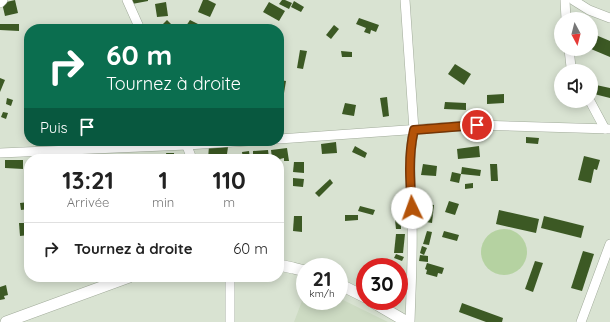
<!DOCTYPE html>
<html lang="fr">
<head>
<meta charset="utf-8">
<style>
	body { margin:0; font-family:Quicksand,sans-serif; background:#f6f6f6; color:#222; height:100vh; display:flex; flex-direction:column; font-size:15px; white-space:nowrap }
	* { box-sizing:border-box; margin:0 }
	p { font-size:13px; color:#767676 }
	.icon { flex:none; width:22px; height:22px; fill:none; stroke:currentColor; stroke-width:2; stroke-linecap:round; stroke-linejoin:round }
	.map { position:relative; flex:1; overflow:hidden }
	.side { position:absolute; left:24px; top:154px; width:260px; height:128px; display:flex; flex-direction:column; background:#fff; border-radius:16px; box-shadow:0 2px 10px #0003 }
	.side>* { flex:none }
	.hud { position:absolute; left:24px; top:24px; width:260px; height:122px; border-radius:16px; box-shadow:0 2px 10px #0003; background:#0b6e4f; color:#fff; overflow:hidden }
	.needle { width:26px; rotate:173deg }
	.controls { position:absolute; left:554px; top:12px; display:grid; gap:8px }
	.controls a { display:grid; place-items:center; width:44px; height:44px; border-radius:50%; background:#fff; box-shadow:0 2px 10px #0003; font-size:20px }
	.speed { position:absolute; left:296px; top:258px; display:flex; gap:8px; font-size:20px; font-weight:700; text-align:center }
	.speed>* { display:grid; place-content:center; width:52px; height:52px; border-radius:50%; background:#fff; box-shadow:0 2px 10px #0003; line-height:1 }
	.speed small { font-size:10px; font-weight:400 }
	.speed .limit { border:6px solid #d22; background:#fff; color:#111 }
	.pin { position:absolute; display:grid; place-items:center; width:34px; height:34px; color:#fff; margin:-17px; border:2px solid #fff; border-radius:50%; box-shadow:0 1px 4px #0007 }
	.me { position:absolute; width:44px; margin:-22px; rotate:357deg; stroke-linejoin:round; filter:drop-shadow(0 0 3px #0008) }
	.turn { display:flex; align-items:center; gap:14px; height:84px; padding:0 16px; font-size:18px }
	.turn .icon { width:52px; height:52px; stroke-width:2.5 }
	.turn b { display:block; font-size:28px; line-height:34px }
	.then { display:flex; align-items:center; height:38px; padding:0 16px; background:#0003; gap:8px; font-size:15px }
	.eta { display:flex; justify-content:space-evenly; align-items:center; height:68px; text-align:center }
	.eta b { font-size:24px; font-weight:800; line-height:28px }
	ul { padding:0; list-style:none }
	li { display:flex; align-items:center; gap:12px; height:52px; padding:0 16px; border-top:1px solid #e0e0e0 }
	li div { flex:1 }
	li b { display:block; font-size:15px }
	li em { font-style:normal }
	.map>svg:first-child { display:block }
</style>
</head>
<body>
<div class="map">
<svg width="610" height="322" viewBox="0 0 610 322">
	<rect width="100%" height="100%" fill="#d9e3d2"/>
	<path fill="#cddbc3" d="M 305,293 L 305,301 L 339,301 L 339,298 L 388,322 L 294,322 Z"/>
	<circle fill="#b5d2a1" cx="504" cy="252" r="23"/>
	<g fill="#3c5924">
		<path d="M 15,0 L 18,13 L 5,16 L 2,3 Z"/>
		<path d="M 131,0 L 148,0 L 148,1 L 132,4 Z"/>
		<path d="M 203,0 L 208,0 L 216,4 L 210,17 L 198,12 Z"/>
		<path d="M 282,0 L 285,0 L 292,3 L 289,9 L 279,4 Z"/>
		<path d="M 294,1 L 304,7 L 301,12 L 291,7 Z"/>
		<path d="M 166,2 L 168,16 L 157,17 L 155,4 Z"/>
		<path d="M 269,2 L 285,11 L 279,21 L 263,12 Z"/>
		<path d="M 359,18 L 379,25 L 376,32 L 371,30 L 370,34 L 364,32 L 366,28 L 356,24 Z"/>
		<path d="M 167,20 L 171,24 L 166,29 L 164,29 L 161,26 Z"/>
		<path d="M 190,20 L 200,25 L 197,29 L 192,29 L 186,26 Z"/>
		<path d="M 0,24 L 19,24 L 19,31 L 0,30 Z"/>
		<path d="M 334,25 L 339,29 L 331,39 L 326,35 Z"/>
		<path d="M 591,33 L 610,41 L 610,57 L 591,49 Z"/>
		<path d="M 300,50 L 307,51 L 303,69 L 297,68 Z"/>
		<path d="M 341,51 L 352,52 L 352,57 L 342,57 Z"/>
		<path d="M 455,64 L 471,74 L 464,85 L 448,74 Z"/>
		<path d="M 0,78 L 5,80 L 0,92 Z"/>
		<path d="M 280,80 L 286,81 L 284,93 L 279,92 Z"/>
		<path d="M 596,85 L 610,88 L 610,98 L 594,94 Z"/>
		<path d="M 504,94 L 504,103 L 487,104 L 487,95 Z"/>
		<path d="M 387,97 L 389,116 L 383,117 L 380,98 Z"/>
		<path d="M 7,98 L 13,100 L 11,106 L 6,104 Z"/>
		<path d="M 445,102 L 466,103 L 466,110 L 444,109 Z"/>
		<path d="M 345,103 L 356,105 L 354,116 L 342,114 Z"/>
		<path d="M 3,112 L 8,113 L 6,119 L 1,117 Z"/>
		<path d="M 526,137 L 539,138 L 538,144 L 526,143 Z"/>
		<path d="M 336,142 L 337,153 L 322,154 L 321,144 Z"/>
		<path d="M 209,146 L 228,147 L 227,154 L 234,154 L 234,159 L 208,159 Z"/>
		<path d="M 355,146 L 367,153 L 365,158 L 352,152 Z"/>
		<path d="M 479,146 L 480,157 L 458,159 L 457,149 Z"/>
		<path d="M 287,148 L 289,161 L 284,161 L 284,158 L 280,159 L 281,162 L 279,162 L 279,159 L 272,159 L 271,150 Z"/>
		<path d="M 268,150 L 269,158 L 253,159 L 253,151 Z"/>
		<path d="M 249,151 L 250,159 L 243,159 L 242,152 Z"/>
		<path d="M 166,153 L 174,153 L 174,157 L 176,157 L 176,159 L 159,159 L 159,157 L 167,157 Z"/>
		<path d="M 584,156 L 600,160 L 597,170 L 594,169 L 591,183 L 578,180 Z"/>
		<path d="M 5,160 L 23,160 L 23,169 L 5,168 Z"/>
		<path d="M 294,162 L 304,162 L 304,173 L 293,172 Z"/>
		<path d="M 423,164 L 437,166 L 436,176 L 421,175 Z"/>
		<path d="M 490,164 L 497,164 L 498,181 L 491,181 Z"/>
		<path d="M 462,167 L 481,170 L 480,176 L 461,174 Z"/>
		<path d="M 452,172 L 461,174 L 459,183 L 450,181 Z"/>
		<path d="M 293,178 L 304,179 L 303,187 L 293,186 Z"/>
		<path d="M 330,179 L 333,183 L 319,197 L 315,193 Z"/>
		<path d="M 473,183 L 473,188 L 465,189 L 465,184 Z"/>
		<path d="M 449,201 L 459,204 L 455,215 L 445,212 Z"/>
		<path d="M 29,202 L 29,209 L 21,210 L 20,203 Z"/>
		<path d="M 427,204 L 434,205 L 432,223 L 426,222 Z"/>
		<path d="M 360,206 L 375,210 L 373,215 L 358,211 Z"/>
		<path d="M 499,210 L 539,219 L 536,233 L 496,224 Z"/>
		<path d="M 345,215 L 358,215 L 358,220 L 345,221 Z"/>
		<path d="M 294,216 L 302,216 L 302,232 L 293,231 Z"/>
		<path d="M 544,216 L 584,226 L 581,238 L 541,228 Z"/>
		<path d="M 401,219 L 401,229 L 396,229 L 395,220 Z"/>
		<path d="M 19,223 L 29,223 L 29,235 L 20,236 Z"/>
		<path d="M 427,231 L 432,232 L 429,245 L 423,244 Z"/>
		<path d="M 444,231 L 459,235 L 457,241 L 442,237 Z"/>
		<path d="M 396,234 L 405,234 L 403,253 L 394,253 Z"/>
		<path d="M 422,246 L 427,248 L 424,255 L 420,253 Z"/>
		<path d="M 583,251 L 594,254 L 582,291 L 571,288 Z"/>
		<path d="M 396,254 L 404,257 L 402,261 L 394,258 Z"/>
		<path d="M 420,255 L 428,256 L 428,262 L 419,261 Z"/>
		<path d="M 535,261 L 543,263 L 533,292 L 525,289 Z"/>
		<path d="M 427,263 L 444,268 L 442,274 L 438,273 L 437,277 L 426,274 L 427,270 L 425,269 Z"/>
		<path d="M 6,285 L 8,295 L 4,296 L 5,299 L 0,300 L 0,287 Z"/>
		<path d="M 462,303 L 503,318 L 502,322 L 486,322 L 459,312 Z"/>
	</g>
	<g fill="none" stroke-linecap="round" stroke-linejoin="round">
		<g stroke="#a1ab9a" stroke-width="10">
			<g id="minor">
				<path d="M 127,0 L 140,29"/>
				<path d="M 405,0 L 414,130 C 407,160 412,190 412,221 C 413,255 411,288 410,322"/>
				<path d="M 565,0 L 566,19"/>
				<path d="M 573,0 L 589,10 L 610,18"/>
				<path d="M 0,3 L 3,0"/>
				<path d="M 569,49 L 571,67 L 574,71"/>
				<path d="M 590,101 L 605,129"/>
				<path d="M 279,139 L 477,125 L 610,129"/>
				<path d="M 185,141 L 192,159"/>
				<path d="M 0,153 L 187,145 L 248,141"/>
				<path d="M 230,277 L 230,322"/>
				<path d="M 581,322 L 610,244"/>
			</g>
		</g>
		<g stroke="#a1ab9a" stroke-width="12">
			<g id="major">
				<path d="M 279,265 L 293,268 L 305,271"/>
				<path d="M 339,284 L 365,297"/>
				<path d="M 371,301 L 407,322"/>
				<path d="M 6,322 L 129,277"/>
			</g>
		</g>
		<use href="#minor" stroke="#fff" stroke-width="9"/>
		<use href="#major" stroke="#fff" stroke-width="11"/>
	</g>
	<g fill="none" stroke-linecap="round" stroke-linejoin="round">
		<g stroke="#753606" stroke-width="10">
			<path id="route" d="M 412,208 C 410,182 408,156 414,130 L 477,125"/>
		</g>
		<use href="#route" stroke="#b45309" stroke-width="7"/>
	</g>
</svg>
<div class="controls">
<a><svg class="needle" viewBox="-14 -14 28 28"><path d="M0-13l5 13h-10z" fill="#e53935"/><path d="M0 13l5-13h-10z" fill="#767676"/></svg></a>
<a><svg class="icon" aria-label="sound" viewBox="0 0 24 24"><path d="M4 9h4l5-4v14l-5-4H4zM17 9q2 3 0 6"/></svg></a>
</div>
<div class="speed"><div>21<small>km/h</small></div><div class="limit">30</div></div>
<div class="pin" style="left:477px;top:125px;background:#d93025"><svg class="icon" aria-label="arrive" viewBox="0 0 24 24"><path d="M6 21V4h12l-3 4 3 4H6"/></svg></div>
<svg class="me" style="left:412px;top:208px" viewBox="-20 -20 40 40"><circle r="19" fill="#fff"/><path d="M0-13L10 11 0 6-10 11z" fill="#b45309"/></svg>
<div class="hud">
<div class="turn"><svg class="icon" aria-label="right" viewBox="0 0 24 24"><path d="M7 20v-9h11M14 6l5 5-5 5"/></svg><div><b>60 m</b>Tournez à droite</div></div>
<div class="then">Puis<svg class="icon" aria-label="arrive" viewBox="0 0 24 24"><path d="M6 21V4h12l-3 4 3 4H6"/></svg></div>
</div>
<section class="side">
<div class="eta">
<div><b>13:21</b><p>Arrivée</p></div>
<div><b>1</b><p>min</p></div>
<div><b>110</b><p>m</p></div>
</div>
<ul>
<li><svg class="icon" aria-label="right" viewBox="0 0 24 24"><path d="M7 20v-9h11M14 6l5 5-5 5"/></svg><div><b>Tournez à droite</b></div><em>60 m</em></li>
</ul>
</section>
</div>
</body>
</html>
